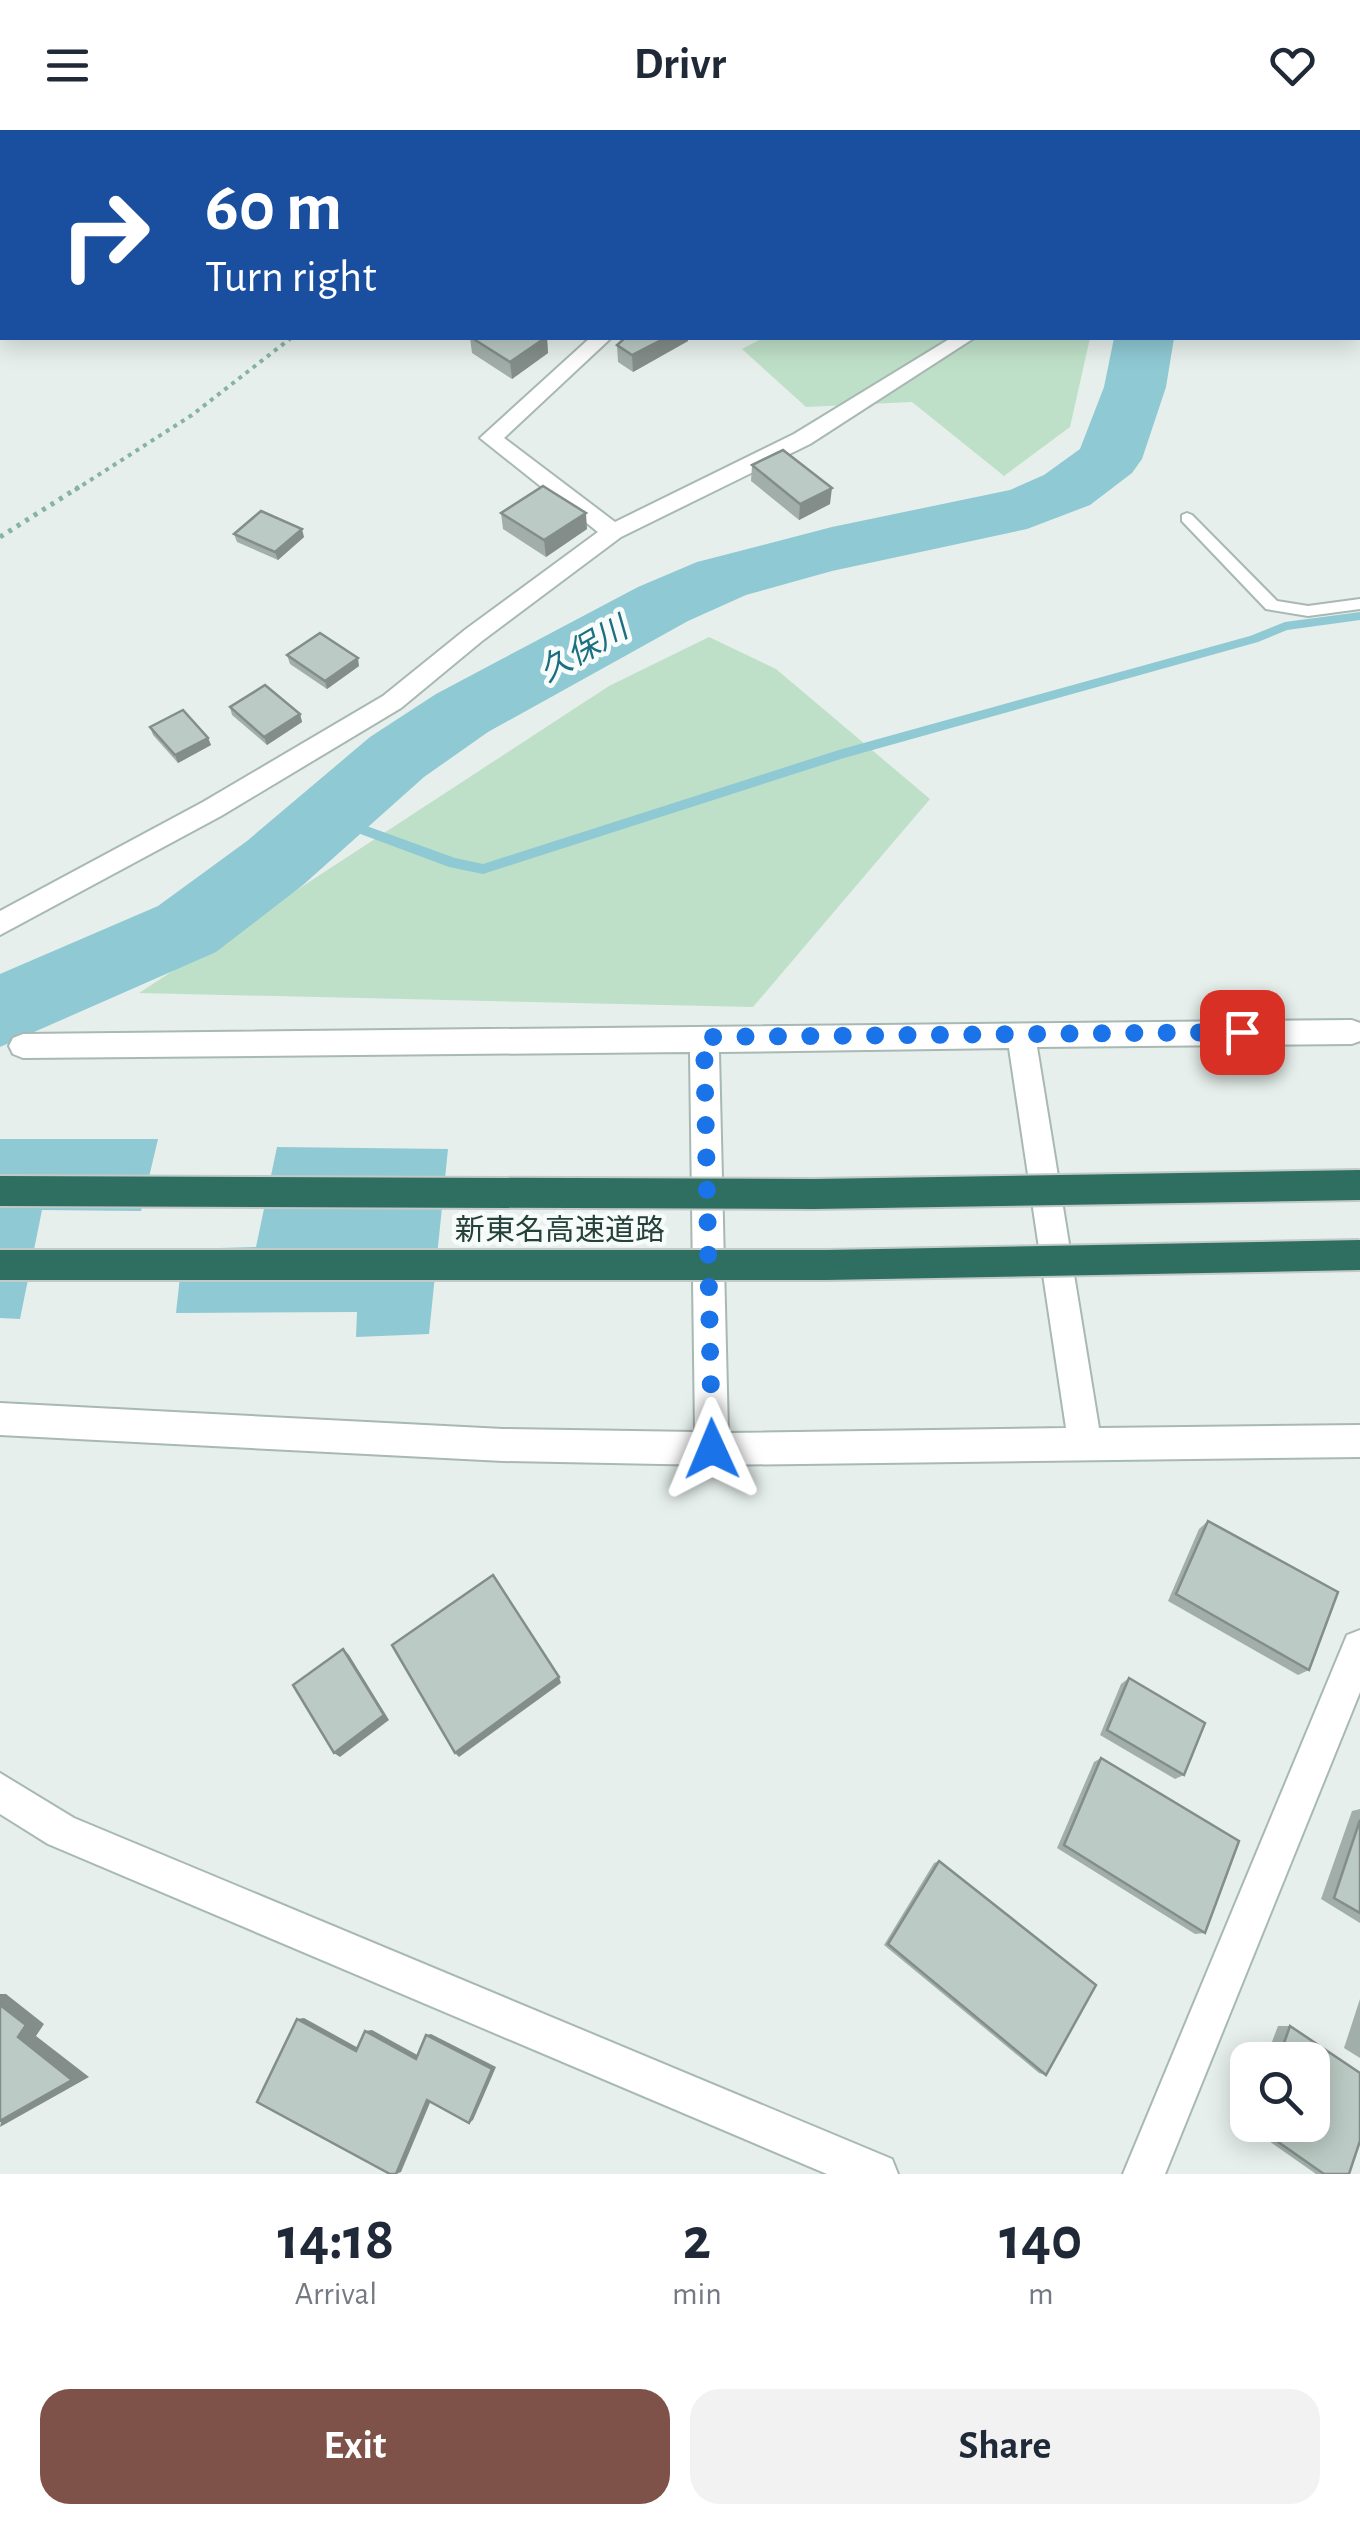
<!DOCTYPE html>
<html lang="en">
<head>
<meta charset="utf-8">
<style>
	body { margin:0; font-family:"Alegreya Sans","Noto Sans JP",sans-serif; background:#f2f2f3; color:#1f2937; height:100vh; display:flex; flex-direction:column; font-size:38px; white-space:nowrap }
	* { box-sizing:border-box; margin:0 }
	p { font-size:32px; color:#747a83 }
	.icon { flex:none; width:55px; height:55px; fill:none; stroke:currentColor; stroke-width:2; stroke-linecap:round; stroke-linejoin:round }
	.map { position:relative; height:2044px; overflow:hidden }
	.panel { display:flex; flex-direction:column; background:#fff; flex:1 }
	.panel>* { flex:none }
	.banner { position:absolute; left:0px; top:0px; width:1360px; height:210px; box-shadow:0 5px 25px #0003; background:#1a4fa0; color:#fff; overflow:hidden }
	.controls { position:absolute; left:1230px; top:1912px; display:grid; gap:20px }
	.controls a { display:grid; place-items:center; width:100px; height:100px; border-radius:20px; background:#fff; box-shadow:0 5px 25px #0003; font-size:50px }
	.pin { position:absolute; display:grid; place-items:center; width:85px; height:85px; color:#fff; margin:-42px; border-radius:20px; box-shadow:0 5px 15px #0006 }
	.me { position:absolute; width:110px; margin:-55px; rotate:359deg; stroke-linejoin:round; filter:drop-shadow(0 0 8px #0008) }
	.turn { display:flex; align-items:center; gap:35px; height:210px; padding:0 40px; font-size:45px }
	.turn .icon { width:130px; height:130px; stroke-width:2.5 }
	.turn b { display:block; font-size:70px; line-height:85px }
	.eta { display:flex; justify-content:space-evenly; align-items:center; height:170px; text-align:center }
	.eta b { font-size:60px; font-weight:700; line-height:70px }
	.button { display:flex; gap:20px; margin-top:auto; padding:20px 40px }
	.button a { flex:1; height:115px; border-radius:30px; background:#7f5249; color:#fff; font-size:40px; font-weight:700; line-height:115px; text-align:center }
	.button a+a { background:#f2f2f3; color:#1f2937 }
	header { display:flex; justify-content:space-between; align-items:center; height:130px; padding:0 40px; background:#fff; font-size:45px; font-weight:700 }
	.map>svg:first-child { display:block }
</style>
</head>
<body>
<header><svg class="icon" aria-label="menu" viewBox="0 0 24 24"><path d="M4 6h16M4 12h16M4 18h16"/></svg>Drivr<svg class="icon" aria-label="heart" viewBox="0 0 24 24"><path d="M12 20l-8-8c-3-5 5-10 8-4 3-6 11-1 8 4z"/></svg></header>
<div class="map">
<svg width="1360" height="2044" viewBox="0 0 1360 2044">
	<rect width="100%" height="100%" fill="#e6efeb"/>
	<g fill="#bfe0c8">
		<path d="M 763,208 L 1090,208 L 1070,297 L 1004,346 L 912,272 L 806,277 L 742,219 Z"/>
		<path d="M 709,507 L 776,539 L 930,669 L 753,877 L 139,863 L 609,556 Z"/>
	</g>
	<g fill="#8ec9d4">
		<path d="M 0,1009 L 158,1009 L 141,1081 L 42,1080 L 20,1189 L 0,1188 Z"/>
		<path d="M 277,1017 L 448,1019 L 429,1204 L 356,1207 L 357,1182 L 176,1183 L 183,1119 L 256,1117 Z"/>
	</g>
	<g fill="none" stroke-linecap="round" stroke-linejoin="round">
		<path fill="#8ec9d4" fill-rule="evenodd" d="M 1360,482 L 1360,490 L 1287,500 L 1258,512 L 844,628 L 483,744 L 449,737 L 323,690 L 322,687 L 328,682 L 455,728 L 483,734 L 842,619 L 1250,506 L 1285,492 Z"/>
		<path fill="#8ec9d4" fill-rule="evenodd" d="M 1114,208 L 1174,208 L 1166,257 L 1142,329 L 1132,343 L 1090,375 L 1027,399 L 832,441 L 746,465 L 688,491 L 488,602 L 424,647 L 303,755 L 216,822 L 0,917 L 0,844 L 158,776 L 247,711 L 370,607 L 436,564 L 638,457 L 697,432 L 832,397 L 1010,360 L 1044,345 L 1080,319 L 1104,257 Z"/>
		<g stroke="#a8b8b2" stroke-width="4">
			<path id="service" d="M 1187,383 L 1192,385 L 1277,471 L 1308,476 L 1360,469 L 1360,479 L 1308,486 L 1266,479 L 1182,391 L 1182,385 Z"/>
		</g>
		<g stroke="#a8b8b2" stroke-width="4">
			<g id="minor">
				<path d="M 2,92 L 2,105 L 0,106 L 0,93 Z"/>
				<path d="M 590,208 L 611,208 L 504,308 L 615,392 L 794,304 L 951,208 L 974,208 L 810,314 L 621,407 L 482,511 L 401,578 L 221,686 L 0,805 L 0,781 L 203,672 L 383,566 L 466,499 L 598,402 L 480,308 Z"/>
				<path d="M 1352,890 L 1360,893 L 1360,911 L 1352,914 L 1037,917 L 1099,1298 L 1360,1295 L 1360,1327 L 712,1335 L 503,1331 L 0,1305 L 0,1273 L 503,1299 L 695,1302 L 690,922 L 23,928 L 13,924 L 9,916 L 13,908 L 23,904 ZM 1009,918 L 1066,1298 L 728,1303 L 719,922 Z"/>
				<path d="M 1360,1500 L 1360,1562 L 1165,2044 L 1123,2044 L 1347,1505 Z"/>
				<path d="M 0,1643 L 74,1688 L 892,2029 L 898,2044 L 827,2044 L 48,1714 L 0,1684 Z"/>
			</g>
		</g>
		<path stroke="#86b3a5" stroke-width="4" stroke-dasharray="4 5" stroke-linecap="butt" d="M 75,360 L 192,285 L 291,208"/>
		<path stroke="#86b3a5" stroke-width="5" stroke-dasharray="4 6" stroke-linecap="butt" d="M 0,407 L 79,357"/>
		<use href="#service" fill="#fff" fill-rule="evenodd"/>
		<use href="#minor" fill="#fff" fill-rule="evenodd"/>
		<g stroke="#c2cac8" stroke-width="34" stroke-linecap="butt">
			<g id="motorway-bridge">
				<path d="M 0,1061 L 814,1064 L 1360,1055"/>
				<path d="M 0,1135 L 826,1135 L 1360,1125"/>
			</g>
		</g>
		<use href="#motorway-bridge" stroke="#2f6f62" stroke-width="30"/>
	</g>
	<g fill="#a1aea9">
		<path d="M 470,208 L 547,208 L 548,223 L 512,249 L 472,223 Z"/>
		<path d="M 623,208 L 688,208 L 688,211 L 633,242 L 618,232 L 617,215 L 624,208 Z"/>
		<path d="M 752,335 L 830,374 L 799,390 L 751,351 Z"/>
		<path d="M 501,383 L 587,399 L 546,427 L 503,399 Z"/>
		<path d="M 234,404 L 304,407 L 278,430 L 237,412 Z"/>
		<path d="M 287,525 L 359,536 L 327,559 L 290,534 Z"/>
		<path d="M 230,577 L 300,584 L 302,592 L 267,615 L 232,585 Z"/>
		<path d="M 150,597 L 208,608 L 211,615 L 178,633 L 153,605 Z"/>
		<path d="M 1208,1391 L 1309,1540 L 1298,1545 L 1168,1471 L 1199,1399 Z"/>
		<path d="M 1129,1548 L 1184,1645 L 1175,1649 L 1100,1605 L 1121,1554 Z"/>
		<path d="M 1101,1628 L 1205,1803 L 1195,1804 L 1057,1718 L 1094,1632 Z"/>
		<path d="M 1360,1679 L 1360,1793 L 1321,1769 L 1352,1681 Z"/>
		<path d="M 939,1731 L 1046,1945 L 1039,1943 L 884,1815 L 934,1733 Z"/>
		<path d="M 1360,1869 L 1360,1928 L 1344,1918 Z"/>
		<path d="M 1278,1896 L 1290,1896 L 1360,1943 L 1360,2011 L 1349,2044 L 1316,2044 L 1242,1992 L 1248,1976 L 1248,1995 L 1312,1995 L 1312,1930 L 1265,1930 Z"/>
	</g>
	<g fill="#838d89">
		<path d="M 545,208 L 547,208 L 548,223 L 512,249 L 510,232 Z"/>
		<path d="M 665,208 L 688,208 L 688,211 L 633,242 L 632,225 Z"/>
		<path d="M 832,358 L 830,374 L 799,390 L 800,374 Z"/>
		<path d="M 586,383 L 587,399 L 546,427 L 544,410 Z"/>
		<path d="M 302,399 L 304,407 L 278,430 L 275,422 Z"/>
		<path d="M 358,528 L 359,536 L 327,559 L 325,551 Z"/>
		<path d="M 300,584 L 302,592 L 267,615 L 264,607 Z"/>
		<path d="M 208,608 L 211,615 L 178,633 L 175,625 Z"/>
		<path d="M 343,1519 L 349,1525 L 389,1590 L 340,1627 L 334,1623 Z"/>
		<path d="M 559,1547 L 561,1553 L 459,1627 L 455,1623 Z"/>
		<path d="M 0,1864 L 6,1864 L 44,1894 L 36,1906 L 89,1947 L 0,1997 L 18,1907 L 0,1875 Z"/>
		<path d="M 304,1888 L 362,1920 L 356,1921 L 297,1889 Z"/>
		<path d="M 372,1900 L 421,1927 L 416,1929 L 365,1901 Z"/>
		<path d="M 431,1904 L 496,1937 L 473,1990 L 469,1993 L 426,1905 Z"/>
		<path d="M 432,1968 L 401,2042 L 396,2044 L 427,1970 Z"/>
	</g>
	<g fill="#bbcac4" stroke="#838d89" stroke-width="2.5">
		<path d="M 1148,0 L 1221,0 L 1220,2 L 1147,2 Z"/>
		<path d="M 472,208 L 545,208 L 510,232 Z"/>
		<path d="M 625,208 L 665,208 L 632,225 L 617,215 Z"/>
		<path d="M 783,320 L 832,358 L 800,374 L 752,335 Z"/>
		<path d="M 543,356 L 586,383 L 544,410 L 501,383 Z"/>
		<path d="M 261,381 L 302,399 L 275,422 L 234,404 Z"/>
		<path d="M 320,503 L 358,528 L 325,551 L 287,525 Z"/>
		<path d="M 265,555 L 300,584 L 264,607 L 230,577 Z"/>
		<path d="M 183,580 L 208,608 L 175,625 L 150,597 Z"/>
		<path d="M 1208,1391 L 1338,1462 L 1309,1540 L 1176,1464 Z"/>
		<path d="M 493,1445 L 559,1547 L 455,1623 L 392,1515 Z"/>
		<path d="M 343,1519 L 384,1585 L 334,1623 L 293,1555 Z"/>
		<path d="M 1129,1548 L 1205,1593 L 1184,1645 L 1107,1600 Z"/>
		<path d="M 1101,1628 L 1239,1711 L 1205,1803 L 1064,1715 Z"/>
		<path d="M 1360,1690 L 1360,1783 L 1334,1768 Z"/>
		<path d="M 939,1731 L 1096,1855 L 1046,1945 L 888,1814 Z"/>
		<path d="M 0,1875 L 26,1895 L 18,1907 L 72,1950 L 0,1991 Z"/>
		<path d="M 297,1889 L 356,1921 L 365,1901 L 416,1929 L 426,1905 L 492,1939 L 469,1993 L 427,1970 L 396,2044 L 390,2044 L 257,1972 Z"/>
		<path d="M 1290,1896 L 1360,1943 L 1360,2011 L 1349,2044 L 1324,2044 L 1254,1995 L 1312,1995 L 1312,1930 L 1278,1930 Z"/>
	</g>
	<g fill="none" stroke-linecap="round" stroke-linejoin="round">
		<path stroke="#1a73e8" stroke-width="18" stroke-dasharray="0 32.4" d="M 712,1319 L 704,907 L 1242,902"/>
	</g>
	<g text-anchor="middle" stroke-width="9" stroke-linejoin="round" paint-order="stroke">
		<g font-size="30" fill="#24423a" stroke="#f7fbf9">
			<text x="560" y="1110">新東名高速道路</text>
		</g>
		<g font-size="32" font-style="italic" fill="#1c6f80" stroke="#f7fbf9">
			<text transform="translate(583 519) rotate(-30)" y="11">久保川</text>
		</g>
	</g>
</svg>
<div class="controls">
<a><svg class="icon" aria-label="search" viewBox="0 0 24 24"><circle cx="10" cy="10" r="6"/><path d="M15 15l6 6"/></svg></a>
</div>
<div class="pin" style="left:1242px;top:902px;background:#d93025"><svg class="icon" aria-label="arrive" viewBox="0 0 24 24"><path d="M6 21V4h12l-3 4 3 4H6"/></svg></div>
<svg class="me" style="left:712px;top:1319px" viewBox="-20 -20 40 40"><path d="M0-17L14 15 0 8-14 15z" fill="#1a73e8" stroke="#fff" stroke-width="4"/></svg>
<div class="banner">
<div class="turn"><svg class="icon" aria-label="right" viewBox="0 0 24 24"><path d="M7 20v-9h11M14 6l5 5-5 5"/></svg><div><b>60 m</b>Turn right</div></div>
</div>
</div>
<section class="panel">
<div class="eta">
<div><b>14:18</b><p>Arrival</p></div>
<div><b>2</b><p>min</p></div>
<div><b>140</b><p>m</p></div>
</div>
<div class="button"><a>Exit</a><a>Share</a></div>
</section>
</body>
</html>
